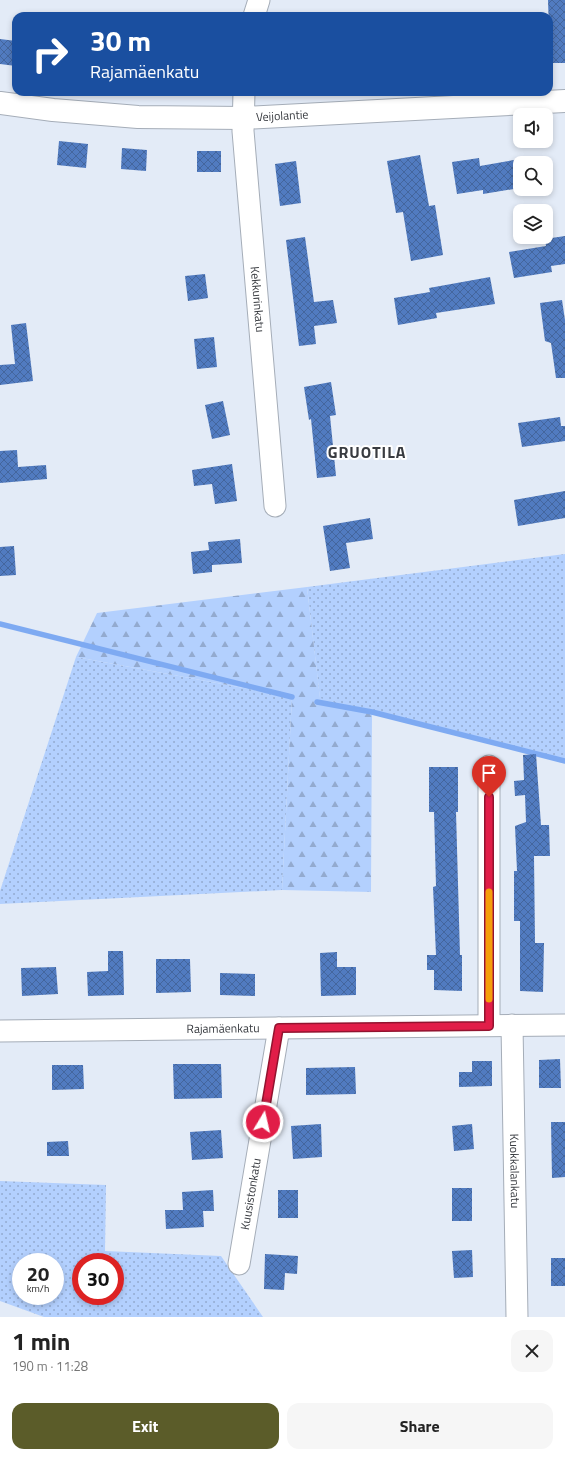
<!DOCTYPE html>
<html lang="en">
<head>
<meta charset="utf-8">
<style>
	body { margin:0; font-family:"Titillium Web",sans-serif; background:#f6f6f6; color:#222; height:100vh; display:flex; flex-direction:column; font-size:15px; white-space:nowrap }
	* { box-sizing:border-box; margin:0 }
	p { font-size:13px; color:#767676 }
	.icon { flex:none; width:22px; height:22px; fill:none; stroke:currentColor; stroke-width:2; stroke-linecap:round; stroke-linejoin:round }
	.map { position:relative; height:1317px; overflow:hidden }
	.side { display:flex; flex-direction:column; background:#fff; flex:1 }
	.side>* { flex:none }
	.top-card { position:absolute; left:12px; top:12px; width:541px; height:84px; border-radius:12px; box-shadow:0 2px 6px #0003; background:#1a4fa0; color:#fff; overflow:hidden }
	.buttons { position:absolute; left:513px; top:108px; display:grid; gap:8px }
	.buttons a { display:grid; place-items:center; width:40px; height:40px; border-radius:8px; background:#fff; box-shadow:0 2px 6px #0003; font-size:20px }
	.speed { position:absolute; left:12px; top:1253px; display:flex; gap:8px; font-size:20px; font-weight:700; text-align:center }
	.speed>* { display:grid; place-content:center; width:52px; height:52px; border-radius:50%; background:#fff; box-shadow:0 2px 6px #0003; line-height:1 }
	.speed small { font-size:10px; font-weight:400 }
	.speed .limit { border:6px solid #d22; background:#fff; color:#111 }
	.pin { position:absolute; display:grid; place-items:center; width:34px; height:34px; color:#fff; margin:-41px -17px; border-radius:50% 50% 50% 0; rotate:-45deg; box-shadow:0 0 4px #0007 }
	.pin .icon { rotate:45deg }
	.me { position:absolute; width:44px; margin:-22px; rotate:9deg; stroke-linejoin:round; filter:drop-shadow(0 0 3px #0008) }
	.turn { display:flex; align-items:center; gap:14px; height:84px; padding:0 12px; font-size:18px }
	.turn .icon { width:52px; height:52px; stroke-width:2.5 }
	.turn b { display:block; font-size:28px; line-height:34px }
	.round { display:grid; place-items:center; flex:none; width:42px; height:42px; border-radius:12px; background:#f6f6f6 }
	.summary { display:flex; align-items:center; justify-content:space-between; height:68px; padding:0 12px }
	h1 { font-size:24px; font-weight:700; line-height:30px }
	.button { display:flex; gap:8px; margin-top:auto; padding:8px 12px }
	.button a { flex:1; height:46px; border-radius:12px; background:#5b5c29; color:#fff; font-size:16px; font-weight:700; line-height:46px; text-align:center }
	.button a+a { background:#f6f6f6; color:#222 }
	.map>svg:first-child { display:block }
</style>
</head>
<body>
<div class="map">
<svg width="565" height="1317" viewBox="0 0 565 1317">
	<defs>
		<pattern id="grass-dots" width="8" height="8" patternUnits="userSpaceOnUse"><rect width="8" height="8" fill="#b3d0fe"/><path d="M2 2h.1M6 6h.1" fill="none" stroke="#93aacf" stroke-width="1.8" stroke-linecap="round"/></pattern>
		<pattern id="forest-firs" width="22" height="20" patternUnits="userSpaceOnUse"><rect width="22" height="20" fill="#b3d0fe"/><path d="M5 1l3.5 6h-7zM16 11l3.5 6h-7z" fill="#93aacf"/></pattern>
		<pattern id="building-cross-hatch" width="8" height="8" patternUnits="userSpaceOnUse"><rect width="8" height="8" fill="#517bc0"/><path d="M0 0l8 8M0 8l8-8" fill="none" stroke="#44669d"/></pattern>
	</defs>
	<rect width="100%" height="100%" fill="#e3ebf7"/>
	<g fill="url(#grass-dots)" fill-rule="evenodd">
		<path d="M 565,554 L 565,761 L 320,699 L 307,587 Z"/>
		<path d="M 76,657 L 292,697 L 282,890 L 0,904 L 0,891 Z"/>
		<path d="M 0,1181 L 106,1185 L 105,1251 L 221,1256 L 263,1317 L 44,1317 L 0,1301 ZM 21,1262 L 55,1262 L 55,1296 L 21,1296 ZM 81,1262 L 115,1262 L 115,1296 L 81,1296 Z"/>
	</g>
	<path fill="url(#forest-firs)" d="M 307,587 L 320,698 L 372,712 L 371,892 L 282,890 L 292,697 L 76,657 L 97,613 Z"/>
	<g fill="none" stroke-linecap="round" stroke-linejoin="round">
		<g stroke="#7eaaf2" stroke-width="5.5">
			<path d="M 0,624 L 292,697"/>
			<path d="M 317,702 L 372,712 L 565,761"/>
		</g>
	</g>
	<g fill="url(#building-cross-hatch)">
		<path d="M 548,0 L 565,0 L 565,63 L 550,63 Z"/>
		<path d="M 0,39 L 16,41 L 16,66 L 0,64 Z"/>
		<path d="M 59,141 L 88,144 L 86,168 L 57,165 Z"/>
		<path d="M 122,148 L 147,150 L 146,171 L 121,169 Z"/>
		<rect x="197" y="151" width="24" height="21"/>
		<path d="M 420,155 L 429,206 L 435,205 L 443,255 L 411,261 L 403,212 L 396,213 L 387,161 Z"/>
		<path d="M 479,158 L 480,166 L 520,159 L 520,188 L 483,194 L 483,190 L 457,194 L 452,162 Z"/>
		<path d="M 296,161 L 301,203 L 280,206 L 275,164 Z"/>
		<path d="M 565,236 L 565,264 L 551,266 L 552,272 L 514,278 L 509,252 L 546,246 L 545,239 Z"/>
		<path d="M 305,237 L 314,302 L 333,300 L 337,323 L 314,326 L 316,344 L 299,346 L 286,240 Z"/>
		<path d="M 205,274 L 208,298 L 188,301 L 185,276 Z"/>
		<path d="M 490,277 L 495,304 L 436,313 L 437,318 L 398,325 L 394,298 L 430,292 L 429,288 Z"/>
		<path d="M 562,300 L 565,320 L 565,378 L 556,378 L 551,343 L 545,341 L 540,303 Z"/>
		<path d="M 26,323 L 33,381 L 0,385 L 0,365 L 15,364 L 11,325 Z"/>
		<path d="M 214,337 L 217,367 L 197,369 L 194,339 Z"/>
		<path d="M 331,382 L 336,415 L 330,416 L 336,476 L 317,478 L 311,419 L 309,420 L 304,387 Z"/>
		<path d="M 223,401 L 230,435 L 212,439 L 205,405 Z"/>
		<path d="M 560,417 L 561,426 L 565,426 L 565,441 L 522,447 L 518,423 Z"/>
		<path d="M 17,450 L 18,467 L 46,465 L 47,479 L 0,483 L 0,451 Z"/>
		<path d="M 232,464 L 237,501 L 215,504 L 212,484 L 194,486 L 192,470 Z"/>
		<path d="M 565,491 L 565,518 L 518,526 L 514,500 Z"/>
		<path d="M 370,518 L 373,539 L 346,543 L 350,568 L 330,571 L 323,526 Z"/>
		<path d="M 240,539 L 242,563 L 212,565 L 212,572 L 193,574 L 191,552 L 209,550 L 208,542 Z"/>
		<path d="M 14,546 L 16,575 L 0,576 L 0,547 Z"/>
		<path d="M 536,754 L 541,825 L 549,825 L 550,856 L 534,856 L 535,943 L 544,943 L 543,992 L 520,991 L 520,921 L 514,921 L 514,871 L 517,871 L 515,826 L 526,822 L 525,795 L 515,796 L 514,781 L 524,780 L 523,755 Z"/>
		<path d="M 429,767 L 458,767 L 458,812 L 456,812 L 460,955 L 462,955 L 462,991 L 434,990 L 434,970 L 427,970 L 427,955 L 436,955 L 433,887 L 436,886 L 434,812 L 429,812 Z"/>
		<path d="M 108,951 L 123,951 L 124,995 L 88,996 L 87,972 L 108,971 Z"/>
		<path d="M 337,952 L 337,967 L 356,967 L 356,995 L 321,996 L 320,953 Z"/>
		<path d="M 156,959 L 190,959 L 191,992 L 156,993 Z"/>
		<path d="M 56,967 L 58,994 L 22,996 L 21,968 Z"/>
		<path d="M 220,973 L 255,974 L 255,996 L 220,995 Z"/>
		<path d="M 560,1059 L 561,1088 L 539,1088 L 539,1060 Z"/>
		<path d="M 472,1061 L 492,1061 L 492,1086 L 459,1087 L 459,1072 L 472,1072 Z"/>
		<path d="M 173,1064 L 221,1064 L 222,1098 L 174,1099 Z"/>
		<path d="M 52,1065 L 83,1065 L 84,1089 L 52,1090 Z"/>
		<path d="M 355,1067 L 356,1094 L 306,1095 L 306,1068 Z"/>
		<path d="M 551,1122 L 565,1122 L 565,1177 L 552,1178 Z"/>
		<path d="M 321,1124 L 322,1157 L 293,1159 L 291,1126 Z"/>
		<path d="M 472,1124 L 474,1149 L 454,1151 L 452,1126 Z"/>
		<path d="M 221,1130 L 223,1158 L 192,1160 L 190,1132 Z"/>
		<path d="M 68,1141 L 69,1156 L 47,1156 L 47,1142 Z"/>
		<rect x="452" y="1188" width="20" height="33"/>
		<path d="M 213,1190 L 214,1211 L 203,1211 L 204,1227 L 166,1229 L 165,1210 L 183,1210 L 182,1192 Z"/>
		<rect x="278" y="1190" width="20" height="28"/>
		<path d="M 472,1250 L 473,1277 L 454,1278 L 452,1251 Z"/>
		<path d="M 265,1254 L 298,1256 L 297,1274 L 285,1273 L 284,1290 L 264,1289 Z"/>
		<rect x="551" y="1258" width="14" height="28"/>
	</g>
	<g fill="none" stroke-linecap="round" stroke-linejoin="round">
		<g stroke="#a5adb8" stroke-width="23">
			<g id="minor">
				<path d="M 254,16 L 259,0"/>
				<path id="s1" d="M 244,92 L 243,131 L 275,506"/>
				<path d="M 489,766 L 489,1025"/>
				<path id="s2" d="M 512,1025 L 517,1317"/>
				<path id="s3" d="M 0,1031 L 565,1025"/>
				<path id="s4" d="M 239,1264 L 279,1028"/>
			</g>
		</g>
		<g stroke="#a5adb8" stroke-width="24">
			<g id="tertiary">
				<path id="s5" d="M 0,103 L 53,110 L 138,117 L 243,118 L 565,101"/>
			</g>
		</g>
		<use href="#minor" stroke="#fff" stroke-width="21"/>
		<use href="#tertiary" stroke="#fff" stroke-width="22"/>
	</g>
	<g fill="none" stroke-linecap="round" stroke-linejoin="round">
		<g stroke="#92132f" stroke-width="10">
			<path id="route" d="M 263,1122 L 279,1028 L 489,1026 L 489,797"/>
		</g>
		<use href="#route" stroke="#e11d48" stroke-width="7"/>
		<path stroke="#f59e0b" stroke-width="7" d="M 489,892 L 489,999"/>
	</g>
	<g text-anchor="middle" stroke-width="4" stroke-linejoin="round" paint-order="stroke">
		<g font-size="12" fill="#383b40" stroke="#fff">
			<text dy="4" stroke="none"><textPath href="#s5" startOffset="283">Veijolantie</textPath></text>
			<text dy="4" stroke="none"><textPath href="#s1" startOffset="208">Kekkurinkatu</textPath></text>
			<text dy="4" stroke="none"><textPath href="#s3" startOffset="223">Rajamäenkatu</textPath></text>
			<text dy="4" stroke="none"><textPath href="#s2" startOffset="146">Kuokkalankatu</textPath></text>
			<text dy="4" stroke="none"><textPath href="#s4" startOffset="71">Kuusistonkatu</textPath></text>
		</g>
		<g font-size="16" font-weight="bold" letter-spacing="1" fill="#383b40" stroke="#fff">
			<text x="367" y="458">GRUOTILA</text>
		</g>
	</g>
</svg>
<div class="buttons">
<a><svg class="icon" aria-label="sound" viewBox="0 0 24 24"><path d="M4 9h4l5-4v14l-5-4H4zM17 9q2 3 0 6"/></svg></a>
<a><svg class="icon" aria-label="search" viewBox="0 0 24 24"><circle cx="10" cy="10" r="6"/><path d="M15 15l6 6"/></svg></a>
<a><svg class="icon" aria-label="layers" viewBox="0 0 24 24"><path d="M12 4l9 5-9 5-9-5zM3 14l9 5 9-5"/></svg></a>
</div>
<div class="speed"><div>20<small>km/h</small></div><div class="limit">30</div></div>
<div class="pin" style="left:489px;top:797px;background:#d93025"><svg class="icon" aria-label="arrive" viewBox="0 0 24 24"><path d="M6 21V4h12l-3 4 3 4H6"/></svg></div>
<svg class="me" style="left:263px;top:1122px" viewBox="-20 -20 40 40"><circle r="17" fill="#e11d48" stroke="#fff" stroke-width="3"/><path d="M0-11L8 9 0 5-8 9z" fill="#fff"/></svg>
<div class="top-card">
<div class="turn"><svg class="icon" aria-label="right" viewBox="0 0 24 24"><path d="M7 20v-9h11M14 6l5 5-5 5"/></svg><div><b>30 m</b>Rajamäenkatu</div></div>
</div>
</div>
<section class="side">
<div class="summary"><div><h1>1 min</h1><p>190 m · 11:28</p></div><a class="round"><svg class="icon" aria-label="close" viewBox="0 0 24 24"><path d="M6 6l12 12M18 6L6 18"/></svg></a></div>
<div class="button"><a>Exit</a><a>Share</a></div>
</section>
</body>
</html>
